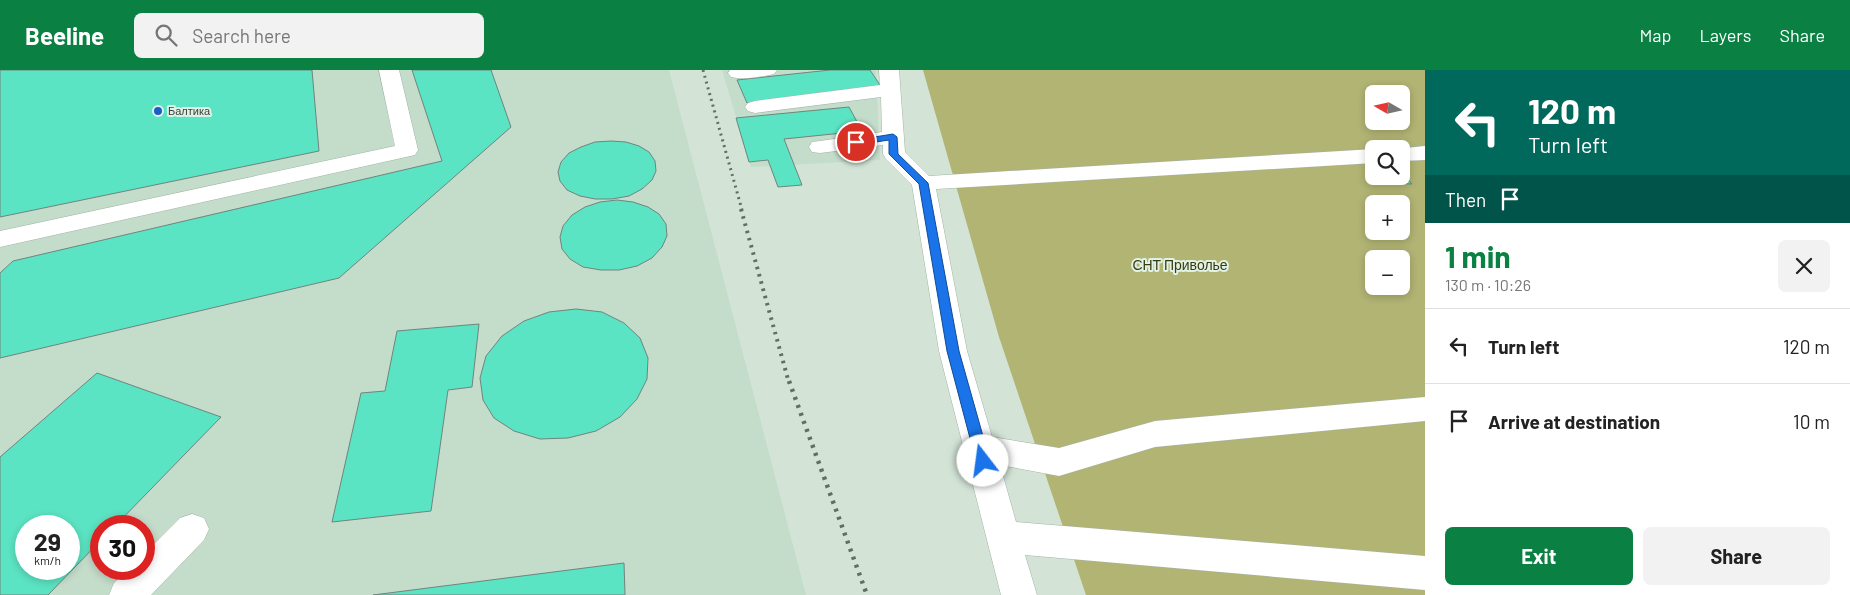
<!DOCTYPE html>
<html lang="en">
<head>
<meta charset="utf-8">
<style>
	body { margin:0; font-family:Barlow,sans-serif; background:#f2f2f2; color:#222; height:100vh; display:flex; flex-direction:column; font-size:19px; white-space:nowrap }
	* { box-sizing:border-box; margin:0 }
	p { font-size:16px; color:#767676 }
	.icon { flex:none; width:28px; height:28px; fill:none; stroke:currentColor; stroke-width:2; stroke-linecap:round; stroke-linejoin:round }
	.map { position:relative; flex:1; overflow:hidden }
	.sheet { display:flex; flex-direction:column; background:#fff; width:425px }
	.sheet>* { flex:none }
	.hud { background:#00695c; color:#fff; overflow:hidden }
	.needle { width:32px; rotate:279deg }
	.fabs { position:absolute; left:1365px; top:15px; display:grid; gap:10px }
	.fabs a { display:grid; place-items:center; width:45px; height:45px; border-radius:8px; background:#fff; box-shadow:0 2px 8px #0003; font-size:25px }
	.speed { position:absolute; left:15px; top:445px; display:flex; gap:10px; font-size:25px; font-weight:700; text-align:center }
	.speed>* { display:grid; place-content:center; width:65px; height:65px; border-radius:50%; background:#fff; box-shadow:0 2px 8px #0003; line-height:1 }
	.speed small { font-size:12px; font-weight:400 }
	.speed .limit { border:8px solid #d22; background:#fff; color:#111 }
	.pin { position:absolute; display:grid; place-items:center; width:42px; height:42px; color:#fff; margin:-21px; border:2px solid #fff; border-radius:50%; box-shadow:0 1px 5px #0007 }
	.me { position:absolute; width:55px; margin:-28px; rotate:345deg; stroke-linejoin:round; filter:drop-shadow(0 0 4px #0008) }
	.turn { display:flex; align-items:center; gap:18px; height:105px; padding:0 20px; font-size:22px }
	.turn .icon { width:65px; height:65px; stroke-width:2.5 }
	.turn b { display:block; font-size:35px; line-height:42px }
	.then { display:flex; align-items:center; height:48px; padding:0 20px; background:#0003; gap:10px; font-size:19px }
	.round { display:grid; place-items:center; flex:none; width:52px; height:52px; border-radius:8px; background:#f2f2f2 }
	.summary { display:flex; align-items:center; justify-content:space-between; height:85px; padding:0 20px }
	h1 { font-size:30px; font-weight:700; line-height:38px; color:#0b8043 }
	.button { display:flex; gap:10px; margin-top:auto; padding:10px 20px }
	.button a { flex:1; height:58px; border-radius:8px; background:#0b8043; color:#fff; font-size:20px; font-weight:700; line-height:58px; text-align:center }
	.button a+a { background:#f2f2f2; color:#222 }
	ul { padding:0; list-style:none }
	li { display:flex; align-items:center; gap:15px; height:75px; padding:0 20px; border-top:1px solid #e0e0e0 }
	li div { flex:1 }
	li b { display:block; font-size:19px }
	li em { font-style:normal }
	header { display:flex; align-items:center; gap:30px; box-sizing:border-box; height:70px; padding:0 25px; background:#0b8043; color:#fff }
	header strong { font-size:24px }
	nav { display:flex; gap:28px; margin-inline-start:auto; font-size:18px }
	.search { width:350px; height:45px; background:#f2f2f2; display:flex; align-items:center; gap:12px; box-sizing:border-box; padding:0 18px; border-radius:8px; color:#767676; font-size:19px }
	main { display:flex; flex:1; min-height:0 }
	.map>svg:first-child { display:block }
</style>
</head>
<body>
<header>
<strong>Beeline</strong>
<div class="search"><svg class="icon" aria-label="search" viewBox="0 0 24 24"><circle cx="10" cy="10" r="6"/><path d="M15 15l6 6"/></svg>Search here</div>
<nav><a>Map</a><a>Layers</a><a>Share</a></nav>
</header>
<main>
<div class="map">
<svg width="1425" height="525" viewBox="0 0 1425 525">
	<rect width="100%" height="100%" fill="#d3e4d7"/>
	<g fill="#c4dcca" fill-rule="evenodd">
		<path d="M 0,0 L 669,0 L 806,525 L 0,525 ZM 26,456 L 69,456 L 69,499 L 26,499 ZM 101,456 L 144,456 L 144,499 L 101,499 Z"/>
		<path d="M 722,0 L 876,0 L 880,90 L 751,97 Z"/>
	</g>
	<path fill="#b1b473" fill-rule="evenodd" d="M 923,0 L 1425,0 L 1425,525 L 1086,525 L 999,267 ZM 1374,24 L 1401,24 L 1401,51 L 1374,51 ZM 1374,79 L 1401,79 L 1401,106 L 1374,106 ZM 1374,134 L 1401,134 L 1401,161 L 1374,161 ZM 1374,189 L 1401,189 L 1401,216 L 1374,216 Z"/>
	<g fill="#5be4c3" stroke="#70847e" fill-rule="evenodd">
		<path d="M 0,0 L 312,0 L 319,81 L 0,147 Z"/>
		<path d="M 412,0 L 491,0 L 511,57 L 339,208 L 0,288 L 0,203 L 13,191 L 442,91 Z"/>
		<path d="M 830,0 L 870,0 L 882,18 L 747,33 L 737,10 Z"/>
		<path d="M 849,37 L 862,61 L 784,69 L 802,115 L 778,117 L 768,90 L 749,92 L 736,48 Z"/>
		<path d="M 611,71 L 626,72 L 639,76 L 649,82 L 655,91 L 656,101 L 652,110 L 642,119 L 629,126 L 612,129 L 595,129 L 580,126 L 567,120 L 560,111 L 558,102 L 561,92 L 569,83 L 581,77 L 595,72 Z"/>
		<path d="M 1401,102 L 1412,114 L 1385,113 L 1379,106 L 1401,106 Z"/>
		<path d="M 617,130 L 633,132 L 648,137 L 659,144 L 666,154 L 667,166 L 662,177 L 652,188 L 637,196 L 619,200 L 601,200 L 583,197 L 570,189 L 562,179 L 560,167 L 563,156 L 572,145 L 585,137 L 600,132 Z"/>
		<path d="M 576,239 L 602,242 L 624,253 L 640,268 L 648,288 L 647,309 L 637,329 L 620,347 L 596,361 L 568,368 L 540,369 L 514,361 L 494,348 L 483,330 L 480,308 L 486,286 L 502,266 L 524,251 L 549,242 Z"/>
		<path d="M 479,254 L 472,317 L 448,320 L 431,441 L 332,452 L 361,323 L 385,321 L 397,261 Z"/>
		<path d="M 97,303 L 221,347 L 115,456 L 101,456 L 101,470 L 48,525 L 0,525 L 0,387 ZM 26,456 L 69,456 L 69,499 L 26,499 Z"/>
		<path d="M 624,493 L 625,525 L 373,525 Z"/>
	</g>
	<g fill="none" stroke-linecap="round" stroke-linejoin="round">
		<g stroke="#a3b3a7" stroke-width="1">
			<g id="minor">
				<path d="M 379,0 L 399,0 L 418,80 L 415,85 L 0,177 L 0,161 L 395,76 Z"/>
				<path d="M 730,0 L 777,0 L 774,4 C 761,7 744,10 731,7 L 728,3 Z"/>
				<path d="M 879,0 L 899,0 L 905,82 L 929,106 L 1374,79 L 1374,93 L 936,119 L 967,281 L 992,367 L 1059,378 L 1155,351 L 1425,327 L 1425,351 L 1155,377 L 1059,406 L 1000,395 L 1016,452 L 1425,486 L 1425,520 L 1025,485 L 1037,525 L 1001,525 L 939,281 L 912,115 L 886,89 L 883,84 L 883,75 L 820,83 L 812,82 L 809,77 L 812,72 L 820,71 L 882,62 L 881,27 L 755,43 L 748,41 L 745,37 L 748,33 L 755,31 L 880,15 Z"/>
				<path d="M 1425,76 L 1425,90 L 1401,91 L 1401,79 L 1396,79 Z"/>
				<path d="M 192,444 L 204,448 L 209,459 L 204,470 L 151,525 L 109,525 L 114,513 L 128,499 L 144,499 L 144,484 L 180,448 Z"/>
			</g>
		</g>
		<use href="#minor" fill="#fff" fill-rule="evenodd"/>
		<path stroke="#636d65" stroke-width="3" stroke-dasharray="2 4" stroke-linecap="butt" d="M 703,0 L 742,140"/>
		<path stroke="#636d65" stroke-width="4" stroke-dasharray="2.5 5" stroke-linecap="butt" d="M 741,139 L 789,313"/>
		<path stroke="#636d65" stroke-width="4.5" stroke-dasharray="3 5.5" stroke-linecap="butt" d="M 789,311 L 867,525"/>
	</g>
	<path fill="#1a73e8" stroke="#114b97" d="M 893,64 L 897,67 L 898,84 L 928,113 L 959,281 L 990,391 L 988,395 L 983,396 L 978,395 L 976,391 L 947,281 L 919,114 L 889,84 L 889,70 L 856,75 L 852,72 L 856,70 Z"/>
	<circle fill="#1b5dc9" stroke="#e0f1e5" stroke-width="2" cx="158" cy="41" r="5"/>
	<g text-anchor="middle" stroke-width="4" stroke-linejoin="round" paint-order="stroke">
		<g font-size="11" fill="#383f3a" stroke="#e0f1e5" text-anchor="start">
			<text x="168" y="45">Балтика</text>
		</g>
		<g font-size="14" fill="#3a3b0f" stroke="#e0f1e5">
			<text x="1180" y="200">СНТ Приволье</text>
		</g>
	</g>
</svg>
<div class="fabs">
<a><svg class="needle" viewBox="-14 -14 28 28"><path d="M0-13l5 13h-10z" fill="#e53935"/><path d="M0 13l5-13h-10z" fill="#767676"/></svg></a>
<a><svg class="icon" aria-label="search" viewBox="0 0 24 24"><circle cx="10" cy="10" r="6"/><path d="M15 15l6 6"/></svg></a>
<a>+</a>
<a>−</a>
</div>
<div class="speed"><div>29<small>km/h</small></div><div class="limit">30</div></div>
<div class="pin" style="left:856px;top:72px;background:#d93025"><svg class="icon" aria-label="arrive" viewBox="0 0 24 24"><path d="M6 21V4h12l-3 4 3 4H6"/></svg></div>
<svg class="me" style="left:983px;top:391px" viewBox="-20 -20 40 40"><circle r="19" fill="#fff"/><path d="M0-13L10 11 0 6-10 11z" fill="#1a73e8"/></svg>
</div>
<section class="sheet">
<div class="hud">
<div class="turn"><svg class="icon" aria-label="left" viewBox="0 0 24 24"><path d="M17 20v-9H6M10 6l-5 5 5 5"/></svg><div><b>120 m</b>Turn left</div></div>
<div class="then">Then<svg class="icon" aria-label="arrive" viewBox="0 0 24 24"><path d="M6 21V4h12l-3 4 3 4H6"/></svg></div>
</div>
<div class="summary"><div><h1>1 min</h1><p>130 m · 10:26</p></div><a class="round"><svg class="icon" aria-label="close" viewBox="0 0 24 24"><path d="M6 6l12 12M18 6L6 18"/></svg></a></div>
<ul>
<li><svg class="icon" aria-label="left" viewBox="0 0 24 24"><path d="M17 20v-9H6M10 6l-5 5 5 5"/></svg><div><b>Turn left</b></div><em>120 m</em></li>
<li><svg class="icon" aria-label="arrive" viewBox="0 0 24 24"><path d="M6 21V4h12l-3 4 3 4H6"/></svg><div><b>Arrive at destination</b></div><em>10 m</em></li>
</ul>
<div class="button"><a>Exit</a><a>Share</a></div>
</section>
</main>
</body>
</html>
